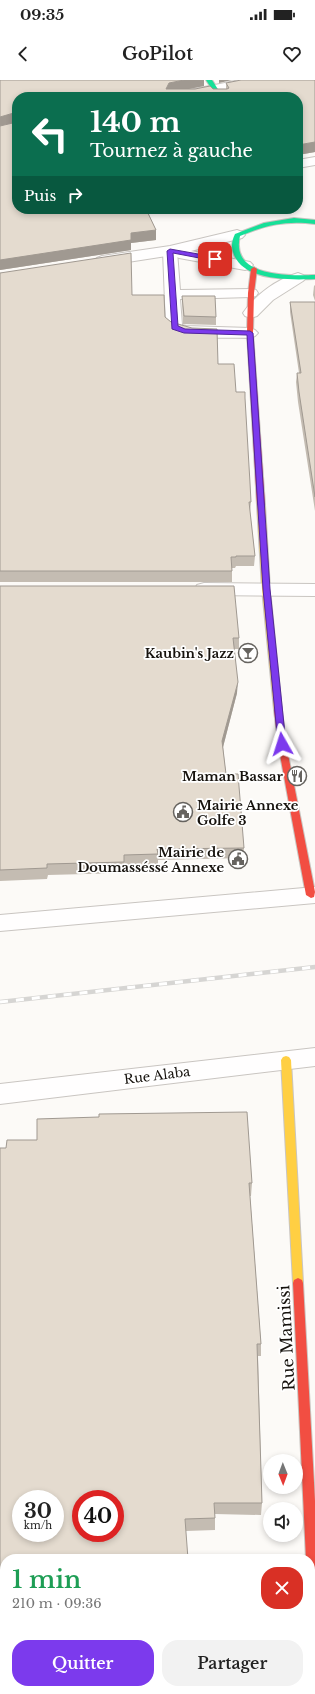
<!DOCTYPE html>
<html lang="fr">
<head>
<meta charset="utf-8">
<style>
	body { margin:0; font-family:"Libre Baskerville",serif; background:#f2f2f2; color:#222; height:100vh; display:flex; flex-direction:column; font-size:15px; white-space:nowrap }
	* { box-sizing:border-box; margin:0 }
	p { font-size:13px; color:#767676 }
	.icon { flex:none; width:22px; height:22px; fill:none; stroke:currentColor; stroke-width:2; stroke-linecap:round; stroke-linejoin:round }
	.map { position:relative; flex:1; overflow:hidden }
	.sheet { position:absolute; left:0px; top:1474px; width:315px; height:140px; display:flex; flex-direction:column; background:#fff; border-radius:16px 16px 0 0; box-shadow:0 2px 6px #0003 }
	.sheet>* { flex:none }
	.guide { position:absolute; left:12px; top:12px; width:291px; height:122px; border-radius:16px; box-shadow:0 2px 6px #0003; background:#0b6e4f; color:#fff; overflow:hidden }
	.needle { width:26px; rotate:179deg }
	.fabs { position:absolute; left:263px; top:1374px; display:grid; gap:8px }
	.fabs a { display:grid; place-items:center; width:40px; height:40px; border-radius:50%; background:#fff; box-shadow:0 2px 6px #0003; font-size:20px }
	.speed { position:absolute; left:12px; top:1410px; display:flex; gap:8px; font-size:20px; font-weight:700; text-align:center }
	.speed>* { display:grid; place-content:center; width:52px; height:52px; border-radius:50%; background:#fff; box-shadow:0 2px 6px #0003; line-height:1 }
	.speed small { font-size:10px; font-weight:400 }
	.speed .limit { border:6px solid #d22; background:#fff; color:#111 }
	.pin { position:absolute; display:grid; place-items:center; width:34px; height:34px; color:#fff; margin:-17px; border-radius:8px; box-shadow:0 2px 6px #0006 }
	.me { position:absolute; width:44px; margin:-22px; rotate:354deg; stroke-linejoin:round; filter:drop-shadow(0 0 3px #0008) }
	.turn { display:flex; align-items:center; gap:14px; height:84px; padding:0 12px; font-size:18px }
	.turn .icon { width:52px; height:52px; stroke-width:2.5 }
	.turn b { display:block; font-size:28px; line-height:34px }
	.then { display:flex; align-items:center; height:38px; padding:0 12px; background:#0003; gap:8px; font-size:15px }
	.round { display:grid; place-items:center; flex:none; width:42px; height:42px; border-radius:16px; background:#f2f2f2 }
	.headline { display:flex; align-items:center; justify-content:space-between; height:68px; padding:0 12px }
	h1 { font-size:24px; font-weight:600; line-height:30px; color:#1e9e55 }
	.primary-button { display:flex; gap:8px; margin-top:auto; padding:8px 12px }
	.primary-button a { flex:1; height:46px; border-radius:16px; background:#7c3aed; color:#fff; font-size:16px; font-weight:600; line-height:46px; text-align:center }
	.primary-button a+a { background:#f2f2f2; color:#222 }
	.status { display:flex; justify-content:space-between; align-items:center; height:28px; padding:0 20px; background:#fff; direction:ltr }
	.status svg { height:11px; fill:currentColor }
	header { display:flex; justify-content:space-between; align-items:center; height:52px; padding:0 12px; background:#fff; font-size:18px; font-weight:600 }
	.map>svg:first-child { display:block }
</style>
</head>
<body>
<div class="status"><b>09:35</b><svg viewBox="0 0 49 12"><path d="M0 12V9h3v3zM5 12V6h3v6zM10 12V3h3v9zM15 12V0h3v12zM26 1h20v11H26zM47 4h2v5h-2z"/></svg></div>
<header><svg class="icon" aria-label="back" viewBox="0 0 24 24"><path d="M15 5l-7 7 7 7"/></svg>GoPilot<svg class="icon" aria-label="heart" viewBox="0 0 24 24"><path d="M12 20l-8-8c-3-5 5-10 8-4 3-6 11-1 8 4z"/></svg></header>
<div class="map">
<svg width="315" height="1614" viewBox="0 0 315 1614">
	<rect width="100%" height="100%" fill="#fcfaf7"/>
	<g fill="none" stroke-linecap="round" stroke-linejoin="round">
		<g stroke="#c9c5c1" stroke-width="2">
			<path id="lane" d="M 170,167 L 175,168 L 177,171 L 180,210 L 251,209 L 256,210 L 258,213 L 256,216 L 251,217 L 180,219 L 182,245 L 186,246 L 250,248 L 255,250 L 258,253 L 255,256 L 250,258 C 233,257 176,261 166,247 L 163,171 L 165,168 Z"/>
		</g>
		<g stroke="#c9c5c1" stroke-width="2">
			<g id="street">
				<path d="M 240,0 L 267,0 L 265,3 L 195,17 L 167,17 L 169,14 L 174,13 Z"/>
				<path d="M 315,77 L 315,85 L 298,88 L 298,80 Z"/>
				<path d="M 237,150 L 242,152 L 245,155 L 242,158 L 191,171 L 250,182 L 253,185 L 250,188 L 245,190 L 179,178 L 173,175 L 102,186 L 97,184 L 94,181 L 97,178 L 102,176 L 170,166 Z"/>
				<path d="M 298,193 L 303,195 L 306,198 L 303,201 L 273,220 L 257,236 L 251,238 L 245,236 L 243,233 C 255,215 277,199 298,193 Z"/>
				<path d="M 204,503 L 315,504 L 315,516 L 204,515 L 197,513 L 195,509 L 197,505 Z"/>
				<path d="M 315,807 L 315,823 L 0,851 L 0,835 Z"/>
				<path d="M 315,968 L 315,986 L 0,1024 L 0,1004 Z"/>
			</g>
		</g>
		<g stroke="#c9c5c1" stroke-width="2">
			<g id="fast">
				<path d="M 206,0 L 212,0 L 223,17 L 217,17 Z"/>
				<path d="M 294,138 L 315,140 L 315,144 C 287,140 265,145 240,156 C 230,197 288,196 315,195 L 315,199 C 292,200 247,201 235,177 C 231,169 231,162 235,154 L 264,143 Z"/>
			</g>
		</g>
		<g stroke="#c9c5c1" stroke-width="2">
			<g id="slow">
				<path d="M 258,423 L 264,423 L 265,425 L 270,509 L 282,630 L 278,633 L 274,630 L 262,509 L 257,425 Z"/>
				<path d="M 286,976 L 289,977 L 291,980 L 303,1203 L 302,1206 L 298,1208 L 294,1206 L 293,1203 L 281,980 L 283,977 Z"/>
			</g>
		</g>
		<g stroke="#c9c5c1" stroke-width="2">
			<g id="jam">
				<path d="M 254,187 L 257,189 L 254,213 L 253,253 L 265,425 L 261,427 L 257,425 L 247,253 L 248,213 L 251,189 Z"/>
				<path d="M 278,627 L 282,630 L 286,664 L 315,812 L 314,817 L 311,818 L 306,815 L 278,664 L 274,630 Z"/>
				<path d="M 298,1198 L 302,1200 L 303,1203 L 315,1421 L 315,1541 L 310,1538 L 310,1479 L 306,1479 L 293,1203 L 294,1200 Z"/>
			</g>
		</g>
		<use href="#lane" fill="#fffefe" fill-rule="evenodd"/>
		<use href="#street" fill="#fffefe" fill-rule="evenodd"/>
		<use href="#fast" fill="#16e098" fill-rule="evenodd"/>
		<use href="#slow" fill="#ffcf43" fill-rule="evenodd"/>
		<use href="#jam" fill="#f24e42" fill-rule="evenodd"/>
		<g stroke="#d6d5d3" stroke-width="4.5">
			<path id="rail" d="M 0,922 L 315,887"/>
		</g>
		<use href="#rail" stroke="#fff" stroke-width="3" stroke-dasharray="8" stroke-linecap="butt"/>
	</g>
	<g fill="#c4bcb2">
		<path d="M 0,0 L 204,0 L 204,6 L 187,9 L 195,9 L 210,6 L 213,9 L 226,9 L 226,3 L 241,0 L 315,0 L 315,72 L 298,75 L 298,17 L 17,17 L 17,42 L 8,44 L 17,42 L 17,129 L 146,129 L 156,150 L 156,160 L 131,163 L 131,170 L 0,190 Z"/>
		<path d="M 168,129 L 198,129 L 186,134 Z"/>
		<path d="M 0,193 L 132,215 L 165,237 L 218,284 L 236,312 L 251,422 L 250,432 L 255,476 L 254,486 L 236,486 L 235,488 L 232,488 L 232,502 L 0,502 Z"/>
		<path d="M 315,205 L 315,221 L 313,215 L 314,206 Z"/>
		<path d="M 182,216 L 216,237 L 216,245 L 183,244 Z"/>
		<path d="M 290,222 L 315,222 L 315,431 L 298,322 L 296,302 L 297,293 L 299,293 L 290,232 Z"/>
		<path d="M 0,506 L 239,558 L 239,569 L 234,569 L 237,613 L 223,667 L 226,694 L 244,768 L 243,778 L 158,780 L 158,785 L 124,786 L 124,793 L 48,795 L 47,799 L 0,801 Z"/>
		<path d="M 0,1068 L 252,1103 L 251,1116 L 250,1116 L 261,1264 L 261,1276 L 258,1276 L 262,1423 L 261,1435 L 215,1434 L 215,1450 L 186,1451 L 0,1614 Z"/>
	</g>
	<g fill="#a09991">
		<path d="M 184,0 L 204,0 L 204,6 L 169,13 L 166,9 L 169,3 Z"/>
		<path d="M 219,0 L 232,0 L 219,3 Z"/>
		<path d="M 17,32 L 17,42 L 0,47 L 0,37 Z"/>
		<path d="M 315,62 L 315,72 L 298,75 L 298,65 Z"/>
		<path d="M 186,129 L 198,129 L 186,134 Z"/>
		<path d="M 156,150 L 156,160 L 131,163 L 131,170 L 0,190 L 0,180 L 131,153 Z"/>
		<path d="M 238,602 L 237,613 L 222,671 L 222,661 Z"/>
	</g>
	<g fill="#e4dbcf" stroke="#a09991" fill-rule="evenodd">
		<path d="M 0,0 L 184,0 L 169,3 L 166,9 L 195,9 L 210,6 L 213,9 L 227,9 L 229,8 L 226,3 L 241,0 L 315,0 L 315,62 L 298,65 L 298,17 L 17,17 L 17,32 L 0,37 Z"/>
		<path d="M 17,42 L 17,129 L 146,129 L 156,150 L 131,153 L 131,160 L 0,180 L 0,46 Z"/>
		<path d="M 131,173 L 132,215 L 164,215 L 165,237 L 171,242 L 192,248 L 217,249 L 218,284 L 234,284 L 236,312 L 245,312 L 245,318 L 250,403 L 251,422 L 249,422 L 255,476 L 236,476 L 236,477 L 231,477 L 232,491 L 0,491 L 0,193 Z"/>
		<path d="M 182,216 L 215,216 L 216,237 L 184,236 Z"/>
		<path d="M 290,222 L 315,222 L 315,417 L 299,312 L 297,293 L 301,293 Z"/>
		<path d="M 0,506 L 234,506 L 239,558 L 233,558 L 238,602 L 222,661 L 226,694 L 238,694 L 244,768 L 157,769 L 158,774 L 124,775 L 124,782 L 47,784 L 47,788 L 0,790 Z"/>
		<path d="M 247,1032 L 252,1103 L 249,1103 L 261,1264 L 257,1264 L 262,1423 L 214,1423 L 215,1438 L 185,1439 L 188,1479 L 5,1479 L 5,1609 L 272,1609 L 272,1614 L 0,1614 L 0,1068 L 6,1068 L 7,1060 L 37,1060 L 37,1039 L 99,1037 L 99,1034 ZM 21,1419 L 55,1419 L 55,1453 L 21,1453 ZM 81,1419 L 115,1419 L 115,1453 L 81,1453 Z"/>
	</g>
	<path fill="#7c3aed" stroke="#51269a" d="M 170,169 L 215,177 L 218,179 L 215,181 L 173,173 L 178,246 L 185,249 L 250,251 L 253,253 L 270,509 L 286,664 L 282,667 L 278,664 L 263,509 L 247,255 L 184,253 L 172,249 L 167,171 Z"/>
	<defs>
		<g id="bar-ring" transform="scale(1)"><circle r="9.5" fill="#fff" stroke="#66635f" stroke-width="1.5"/><path d="M-6-5H6L.8 .8V4.5H3.5V6h-7V4.5H-.8V.8Z" fill="#66635f"/></g>
		<g id="restaurant-ring" transform="scale(1)"><circle r="9.5" fill="#fff" stroke="#66635f" stroke-width="1.5"/><path d="M-5-6h1v4h1v-4h1v4h1v-4h1v5L-1.5 .5V6h-2V.5L-5-1ZM5-6V6H3V1.5H1.5Q1.5-4 5-6Z" fill="#66635f"/></g>
		<g id="civic-ring" transform="scale(1)"><circle r="9.5" fill="#fff" stroke="#66635f" stroke-width="1.5"/><path d="M-.6-6.5H3V-4.5H.6V-3L4-1V1h2V6H-6V1h2V-1L-.6-3ZM-1.2 2.5V6h2.4V2.5Z" fill="#66635f"/></g>
	</defs>
	<g fill-rule="evenodd">
		<use href="#bar-ring" x="248" y="573"/>
		<use href="#restaurant-ring" x="297" y="696"/>
		<use href="#civic-ring" x="183" y="732"/>
		<use href="#civic-ring" x="238" y="779"/>
	</g>
	<g text-anchor="middle" stroke-width="3.5" stroke-linejoin="round" paint-order="stroke">
		<g font-size="13" font-weight="bold" fill="#16120d" stroke="#fff" text-anchor="end">
			<text x="234" y="578">Kaubin's Jazz</text>
			<text x="283" y="701">Maman Bassar</text>
			<text x="197" y="730" text-anchor="start">Mairie Annexe<tspan x="197" dy="15">Golfe 3</tspan></text>
			<text x="224" y="777">Mairie de<tspan x="224" dy="15">Doumasséssé Annexe</tspan></text>
		</g>
		<g font-size="13" fill="#16120d" stroke="#fff">
			<text transform="translate(157 995) rotate(-7)" y="5">Rue Alaba</text>
		</g>
		<g font-size="16" fill="#16120d" stroke="#fff">
			<text transform="translate(286 1258) rotate(-93)" y="6">Rue Mamissi</text>
		</g>
	</g>
</svg>
<div class="fabs">
<a><svg class="needle" viewBox="-14 -14 28 28"><path d="M0-13l5 13h-10z" fill="#e53935"/><path d="M0 13l5-13h-10z" fill="#767676"/></svg></a>
<a><svg class="icon" aria-label="sound" viewBox="0 0 24 24"><path d="M4 9h4l5-4v14l-5-4H4zM17 9q2 3 0 6"/></svg></a>
</div>
<div class="speed"><div>30<small>km/h</small></div><div class="limit">40</div></div>
<div class="pin" style="left:215px;top:179px;background:#d93025"><svg class="icon" aria-label="arrive" viewBox="0 0 24 24"><path d="M6 21V4h12l-3 4 3 4H6"/></svg></div>
<svg class="me" style="left:282px;top:664px" viewBox="-20 -20 40 40"><path d="M0-17L14 15 0 8-14 15z" fill="#7c3aed" stroke="#fff" stroke-width="4"/></svg>
<div class="guide">
<div class="turn"><svg class="icon" aria-label="left" viewBox="0 0 24 24"><path d="M17 20v-9H6M10 6l-5 5 5 5"/></svg><div><b>140 m</b>Tournez à gauche</div></div>
<div class="then">Puis<svg class="icon" aria-label="right" viewBox="0 0 24 24"><path d="M7 20v-9h11M14 6l5 5-5 5"/></svg></div>
</div>
<section class="sheet">
<div class="headline"><div><h1>1 min</h1><p>210 m · 09:36</p></div><a class="round" style="background:#d93025;color:#fff"><svg class="icon" aria-label="close" viewBox="0 0 24 24"><path d="M6 6l12 12M18 6L6 18"/></svg></a></div>
<div class="primary-button"><a>Quitter</a><a>Partager</a></div>
</section>
</div>
</body>
</html>
